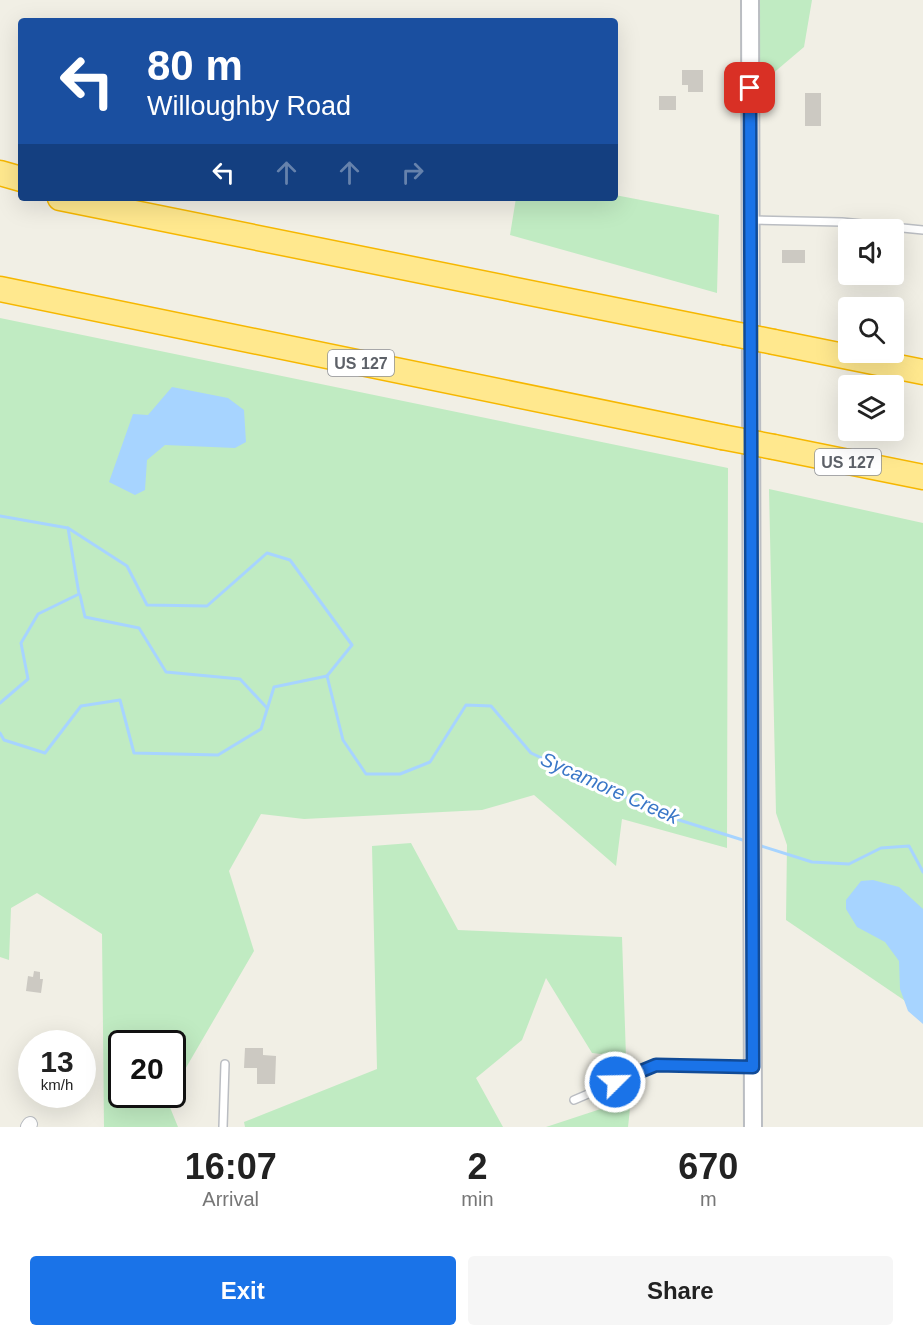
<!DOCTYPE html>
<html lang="en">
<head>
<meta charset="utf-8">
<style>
	body { margin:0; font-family:Helvetica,sans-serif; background:#f6f6f6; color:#222; height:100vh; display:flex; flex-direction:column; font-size:22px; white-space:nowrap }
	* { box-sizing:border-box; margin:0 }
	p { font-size:20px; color:#767676 }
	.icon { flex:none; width:33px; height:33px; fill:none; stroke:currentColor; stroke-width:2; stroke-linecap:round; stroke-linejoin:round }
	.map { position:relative; height:1127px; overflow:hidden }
	.details { display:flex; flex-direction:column; background:#fff; flex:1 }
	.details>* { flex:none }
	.hud { position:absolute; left:18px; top:18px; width:600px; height:183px; border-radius:6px; box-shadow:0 6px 24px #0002; background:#1a4fa0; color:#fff; overflow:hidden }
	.controls { position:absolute; left:838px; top:219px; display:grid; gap:12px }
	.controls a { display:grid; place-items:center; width:66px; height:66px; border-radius:6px; background:#fff; box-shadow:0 6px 24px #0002; font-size:30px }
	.speed { position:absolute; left:18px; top:1030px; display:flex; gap:12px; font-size:30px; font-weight:700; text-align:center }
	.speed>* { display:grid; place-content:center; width:78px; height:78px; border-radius:50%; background:#fff; box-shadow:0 6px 24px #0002; line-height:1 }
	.speed small { font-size:15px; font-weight:400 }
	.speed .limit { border:3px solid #111; border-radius:9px; background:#fff; color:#111 }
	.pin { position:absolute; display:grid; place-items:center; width:51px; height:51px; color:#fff; margin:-26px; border-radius:12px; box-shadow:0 3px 9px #0006 }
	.me { position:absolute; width:66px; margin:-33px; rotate:67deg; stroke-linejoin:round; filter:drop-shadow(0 0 4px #0008) }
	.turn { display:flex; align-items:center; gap:21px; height:126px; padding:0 30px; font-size:27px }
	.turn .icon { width:78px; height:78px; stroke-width:2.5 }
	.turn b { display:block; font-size:42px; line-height:51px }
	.lanes { display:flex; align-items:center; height:57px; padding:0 30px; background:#0003; justify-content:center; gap:30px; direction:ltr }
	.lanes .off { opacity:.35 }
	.eta { display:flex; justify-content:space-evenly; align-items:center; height:102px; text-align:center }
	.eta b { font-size:36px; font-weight:700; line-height:42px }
	.action { display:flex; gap:12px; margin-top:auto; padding:12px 30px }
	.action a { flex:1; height:69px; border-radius:6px; background:#1a73e8; color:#fff; font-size:24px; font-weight:700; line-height:69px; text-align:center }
	.action a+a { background:#f6f6f6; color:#222 }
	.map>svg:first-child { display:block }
</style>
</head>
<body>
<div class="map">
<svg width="923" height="1127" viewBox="0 0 923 1127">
	<rect width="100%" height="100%" fill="#f1efe5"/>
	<g fill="#c0ebc2">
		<path d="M 759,0 L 812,0 L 804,47 L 771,75 L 755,79 Z"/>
		<path d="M 615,195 L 719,215 L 717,293 L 510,235 L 516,198 L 615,198 Z"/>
		<path d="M 0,318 L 728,468 L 727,848 L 622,819 L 616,866 L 534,795 L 482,810 L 304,819 L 261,814 L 229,871 L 254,951 L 173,1090 L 172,1044 L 122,1044 L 122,1095 L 170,1095 L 167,1100 L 178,1127 L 104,1127 L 102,934 L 37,893 L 11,908 L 9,960 L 0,957 Z"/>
		<path d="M 769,489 L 923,523 L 923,1013 L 786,920 L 787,845 L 776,813 Z"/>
		<path d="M 411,843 L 458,930 L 622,937 L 626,1057 L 592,1053 L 546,978 L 522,1040 L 476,1078 L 503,1127 L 245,1127 L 244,1122 L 377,1069 L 372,846 Z"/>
		<path d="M 631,1099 L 628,1127 L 546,1127 Z"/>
	</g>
	<g fill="#a7d4ff">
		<path d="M 172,387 L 228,398 L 244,410 L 246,442 L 235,448 L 165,445 L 147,460 L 145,490 L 135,495 L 109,482 L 133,414 L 148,415 Z"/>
		<path d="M 873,880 L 899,887 L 923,909 L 923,1024 L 908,1011 L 900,989 L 899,961 L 885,942 L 857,927 L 846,909 L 846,900 L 861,881 Z"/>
	</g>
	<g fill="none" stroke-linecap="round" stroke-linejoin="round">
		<g stroke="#a7d4ff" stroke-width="3">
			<path d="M 0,516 L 68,528 L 79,594 L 38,614 L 21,643 L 28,679 L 0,703"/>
			<path d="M 68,528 L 127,566 L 147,605 L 207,606 L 267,553 L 290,560 L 352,645 L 327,676"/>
			<path d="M 80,595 L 85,617 L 139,628 L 166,672 L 240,679 L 267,708"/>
			<path d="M 0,733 L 4,740 L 45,753 L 81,706 L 120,700 L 134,753 L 218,755 L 261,729 L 274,687 L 327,676 L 343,740 L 366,774 L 400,774 L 430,762 L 466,705 L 491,706 L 531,753 L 663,815 L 746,841"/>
			<path d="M 758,845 L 812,862 L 849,864 L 881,848 L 909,846 L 923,872"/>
		</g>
	</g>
	<g fill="#ccc9c2">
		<path d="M 682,70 L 703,70 L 703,92 L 688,92 L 688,85 L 682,85 Z"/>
		<rect x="805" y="93" width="16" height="33"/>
		<rect x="659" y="96" width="17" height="14"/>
		<rect x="782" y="250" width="23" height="13"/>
		<path d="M 34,971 L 40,972 L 40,979 L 43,979 L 41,993 L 26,991 L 28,976 L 33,977 Z"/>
		<path d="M 245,1048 L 263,1048 L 263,1055 L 276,1056 L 275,1084 L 257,1084 L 257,1068 L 244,1068 Z"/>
	</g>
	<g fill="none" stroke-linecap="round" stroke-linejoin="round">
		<g stroke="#babdc2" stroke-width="10">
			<g id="service">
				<path d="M 752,220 L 842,222 L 923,230"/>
				<path d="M 574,1100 L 656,1065 L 753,1067"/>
				<path d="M 223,1127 L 225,1064"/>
			</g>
		</g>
		<g stroke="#babdc2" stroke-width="16">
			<path id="minor" d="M 28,1127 L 30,1124"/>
		</g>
		<g stroke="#babdc2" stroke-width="20">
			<path id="tertiary" d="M 750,0 L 753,1127"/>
		</g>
		<g stroke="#f6b700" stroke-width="27">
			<g id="motorway">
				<path d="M 0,173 L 21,179"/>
				<path d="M 60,198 L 724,332"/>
				<path d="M 0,289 L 722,437"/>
				<path d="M 774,342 L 923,372"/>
				<path d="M 774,447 L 923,477"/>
			</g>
		</g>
		<use href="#service" stroke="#fff" stroke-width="7"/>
		<use href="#minor" stroke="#fff" stroke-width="14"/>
		<use href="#tertiary" stroke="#fff" stroke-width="16"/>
		<use href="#motorway" stroke="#ffe88e" stroke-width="24"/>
		<g stroke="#f6b700" stroke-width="27" stroke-linecap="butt">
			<g id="motorway-bridge">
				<path d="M 724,332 L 774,342"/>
				<path d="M 722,437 L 774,447"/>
			</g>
		</g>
		<use href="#motorway-bridge" stroke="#ffe88e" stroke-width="24"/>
	</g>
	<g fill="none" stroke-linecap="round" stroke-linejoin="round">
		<g stroke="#114b97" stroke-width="15">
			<path id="route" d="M 615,1082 L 656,1065 L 753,1067 L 750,88"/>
		</g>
		<use href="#route" stroke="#1a73e8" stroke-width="10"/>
	</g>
	<g text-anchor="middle" stroke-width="6" stroke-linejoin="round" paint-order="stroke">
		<g fill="#fff" stroke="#8e9095" stroke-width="1.5">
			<rect x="328" y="350" width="66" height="26" rx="4.5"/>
			<rect x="815" y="449" width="66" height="26" rx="4.5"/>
		</g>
		<g font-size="16" font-weight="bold" fill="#5d6168">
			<text x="361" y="369">US 127</text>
			<text x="848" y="468">US 127</text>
		</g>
		<g font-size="20" font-style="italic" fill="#3a77c7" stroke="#fff">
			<text transform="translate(610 788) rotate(24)" y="7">Sycamore Creek</text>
		</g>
	</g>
</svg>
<div class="controls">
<a><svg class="icon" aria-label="sound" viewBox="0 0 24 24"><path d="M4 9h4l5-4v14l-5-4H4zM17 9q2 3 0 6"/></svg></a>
<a><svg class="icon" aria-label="search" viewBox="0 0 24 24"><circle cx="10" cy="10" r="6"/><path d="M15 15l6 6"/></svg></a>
<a><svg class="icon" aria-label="layers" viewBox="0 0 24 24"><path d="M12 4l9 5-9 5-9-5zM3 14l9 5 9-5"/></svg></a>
</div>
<div class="speed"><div>13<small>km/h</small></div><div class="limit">20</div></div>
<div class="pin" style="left:750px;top:88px;background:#d93025"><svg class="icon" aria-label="arrive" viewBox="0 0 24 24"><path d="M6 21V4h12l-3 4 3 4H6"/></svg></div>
<svg class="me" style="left:615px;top:1082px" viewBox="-20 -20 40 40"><circle r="17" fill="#1a73e8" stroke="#fff" stroke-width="3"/><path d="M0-11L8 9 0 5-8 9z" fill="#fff"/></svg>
<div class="hud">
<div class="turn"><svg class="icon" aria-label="left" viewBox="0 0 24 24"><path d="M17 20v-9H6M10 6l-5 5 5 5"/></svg><div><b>80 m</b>Willoughby Road</div></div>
<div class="lanes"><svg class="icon" aria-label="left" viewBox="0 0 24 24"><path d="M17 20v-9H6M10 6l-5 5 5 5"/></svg><svg class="icon off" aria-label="ahead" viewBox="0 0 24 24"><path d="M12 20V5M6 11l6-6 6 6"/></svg><svg class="icon off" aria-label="ahead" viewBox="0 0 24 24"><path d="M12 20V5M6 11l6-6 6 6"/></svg><svg class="icon off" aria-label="right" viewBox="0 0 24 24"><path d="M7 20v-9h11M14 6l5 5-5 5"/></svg></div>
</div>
</div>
<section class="details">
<div class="eta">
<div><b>16:07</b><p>Arrival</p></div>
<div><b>2</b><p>min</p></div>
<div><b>670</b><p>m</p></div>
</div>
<div class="action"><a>Exit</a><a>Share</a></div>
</section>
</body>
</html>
